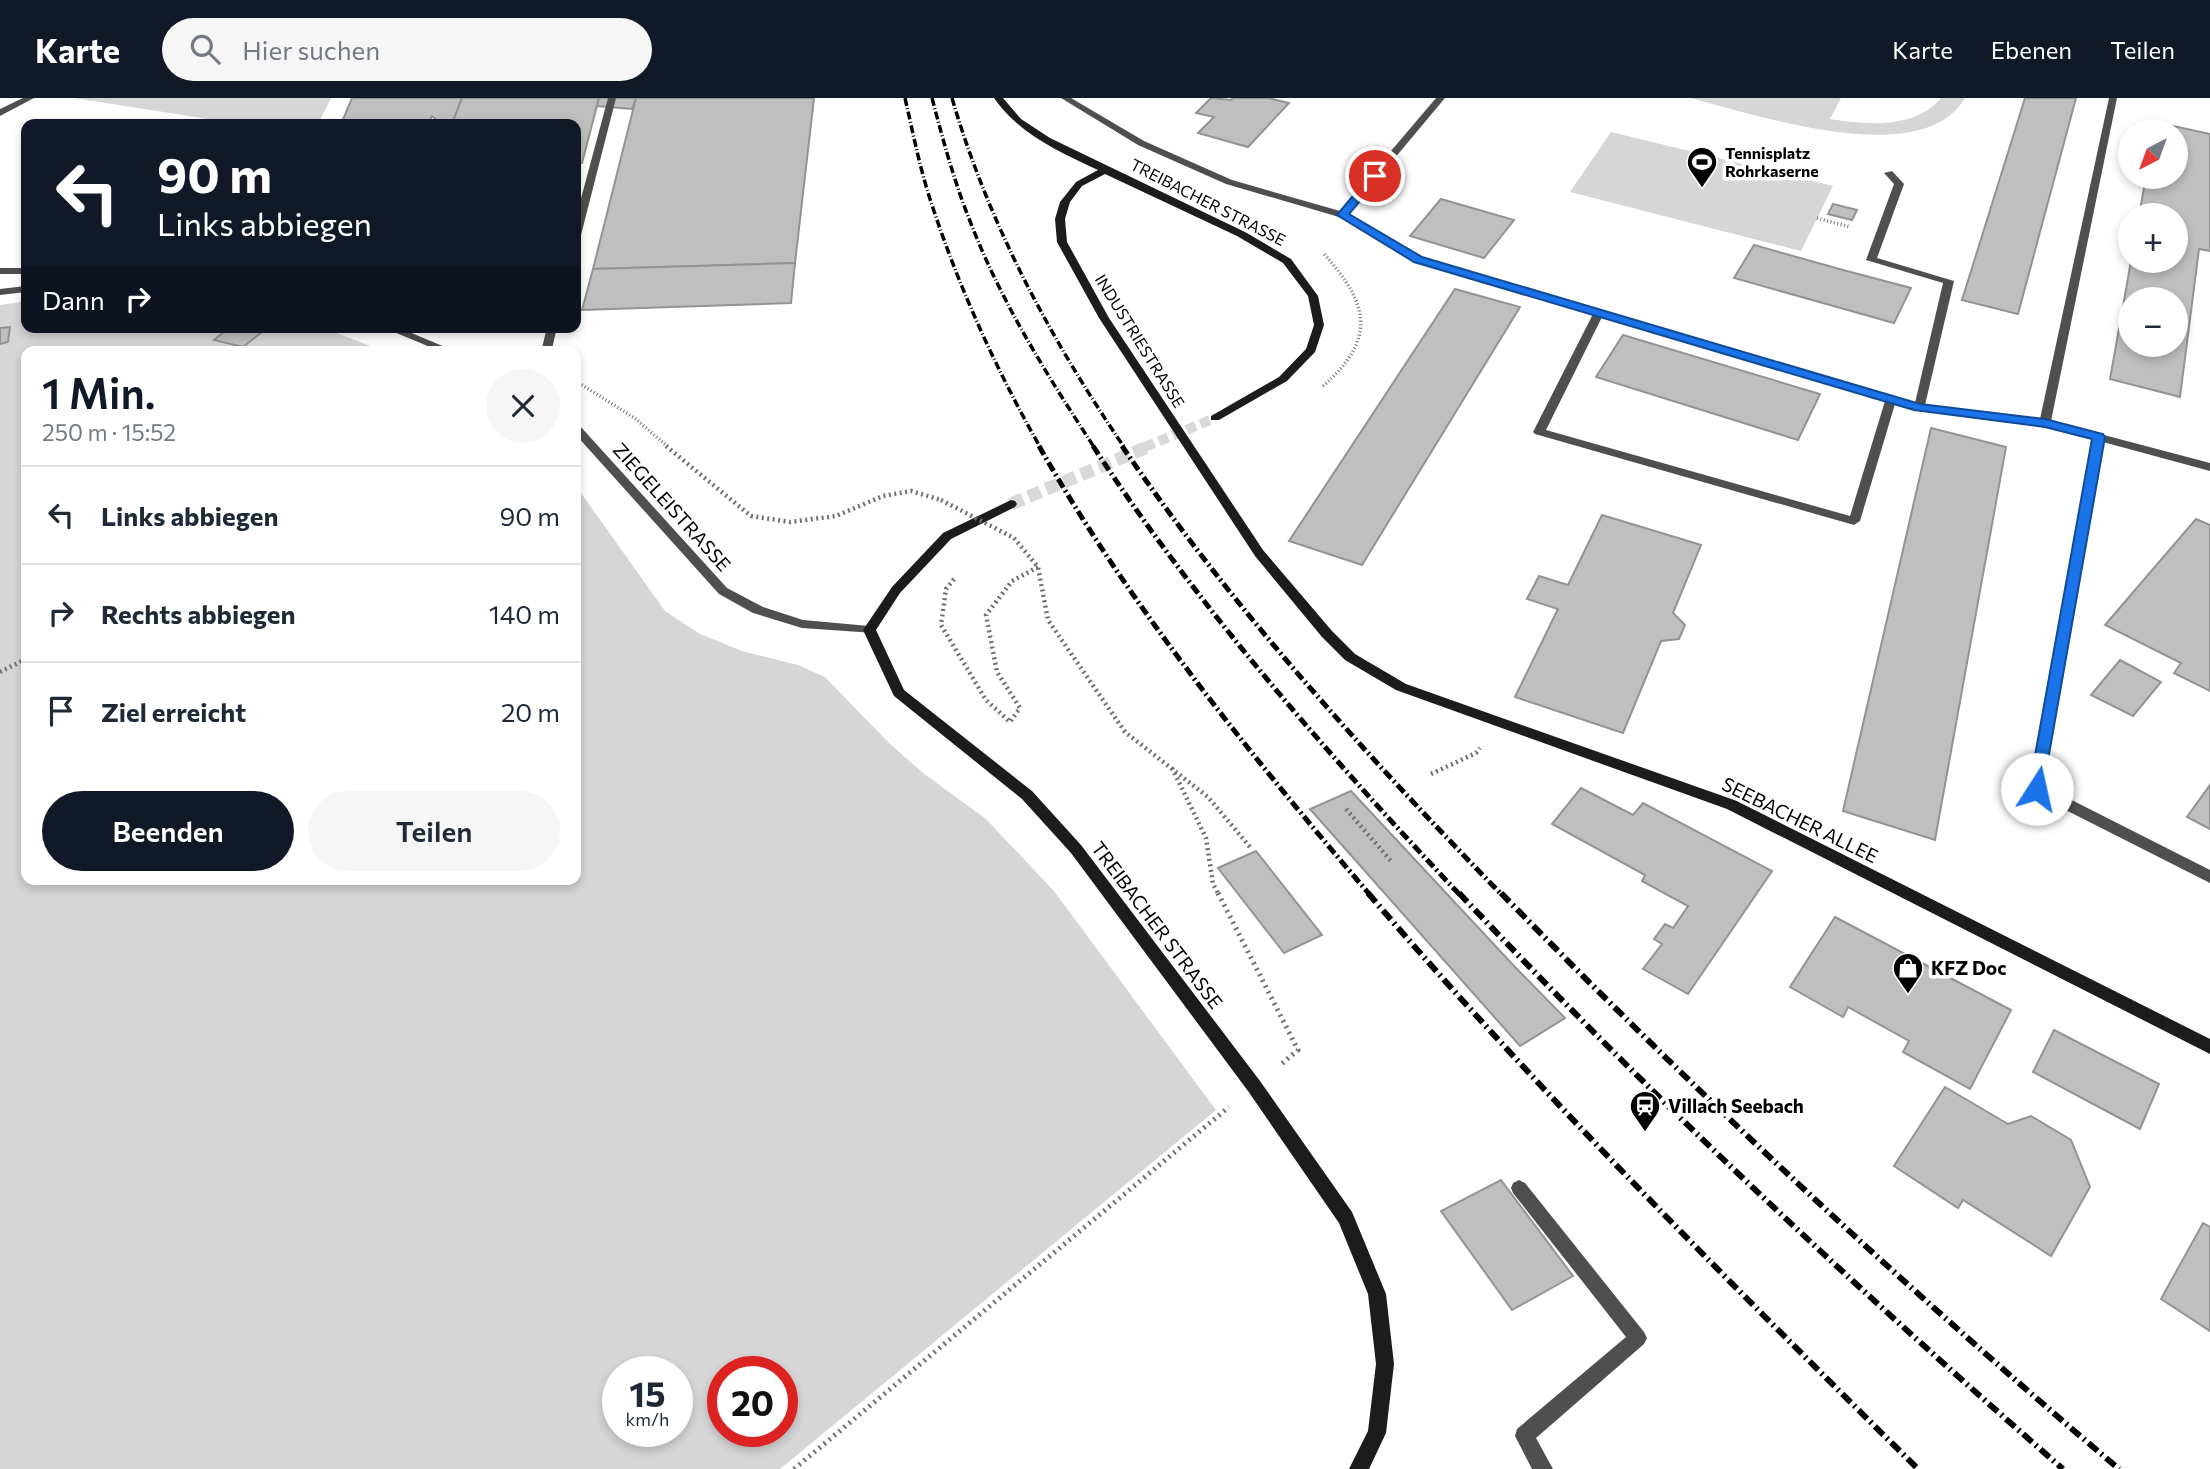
<!DOCTYPE html>
<html lang="de">
<head>
<meta charset="utf-8">
<style>
	body { margin:0; font-family:Commissioner,sans-serif; background:#f6f6f7; color:#1f2937; height:100vh; display:flex; flex-direction:column; font-size:26px; white-space:nowrap }
	* { box-sizing:border-box; margin:0 }
	p { font-size:23px; color:#747a83 }
	.icon { flex:none; width:38px; height:38px; fill:none; stroke:currentColor; stroke-width:2; stroke-linecap:round; stroke-linejoin:round }
	.map { position:relative; flex:1; overflow:hidden }
	.panel { position:absolute; left:21px; top:248px; width:560px; height:539px; display:flex; flex-direction:column; background:#fff; border-radius:14px; box-shadow:0 4px 10px #0003 }
	.panel>* { flex:none }
	.hud { position:absolute; left:21px; top:21px; width:560px; height:214px; border-radius:14px; box-shadow:0 4px 10px #0003; background:#111827; color:#fff; overflow:hidden }
	.needle { width:46px; rotate:221deg }
	.buttons { position:absolute; left:2118px; top:21px; display:grid; gap:14px }
	.buttons a { display:grid; place-items:center; width:70px; height:70px; border-radius:50%; background:#fff; box-shadow:0 4px 10px #0003; font-size:35px }
	.speed { position:absolute; left:602px; top:1258px; display:flex; gap:14px; font-size:35px; font-weight:700; text-align:center }
	.speed>* { display:grid; place-content:center; width:91px; height:91px; border-radius:50%; background:#fff; box-shadow:0 4px 10px #0003; line-height:1 }
	.speed small { font-size:18px; font-weight:400 }
	.speed .limit { border:10px solid #d22; background:#fff; color:#111 }
	.pin { position:absolute; display:grid; place-items:center; width:60px; height:60px; color:#fff; margin:-30px; border:4px solid #fff; border-radius:50%; box-shadow:0 2px 7px #0007 }
	.me { position:absolute; width:77px; margin:-38px; rotate:10deg; stroke-linejoin:round; filter:drop-shadow(0 0 5px #0008) }
	.turn { display:flex; align-items:center; gap:24px; height:147px; padding:0 21px; font-size:32px }
	.turn .icon { width:91px; height:91px; stroke-width:2.5 }
	.turn b { display:block; font-size:49px; line-height:60px }
	.then { display:flex; align-items:center; height:66px; padding:0 21px; background:#0003; gap:14px; font-size:26px }
	.round { display:grid; place-items:center; flex:none; width:74px; height:74px; border-radius:37px; background:#f6f6f7 }
	.head { display:flex; align-items:center; justify-content:space-between; height:119px; padding:0 21px }
	h1 { font-size:42px; font-weight:600; line-height:52px; color:#111827 }
	.button { display:flex; gap:14px; margin-top:auto; padding:14px 21px }
	.button a { flex:1; height:80px; border-radius:42px; background:#111827; color:#fff; font-size:28px; font-weight:600; line-height:80px; text-align:center }
	.button a+a { background:#f6f6f7; color:#1f2937 }
	ul { padding:0; list-style:none }
	li { display:flex; align-items:center; gap:21px; height:98px; padding:0 21px; border-top:2px solid #e0e1e3 }
	li div { flex:1 }
	li b { display:block; font-size:26px }
	li em { font-style:normal }
	header { display:flex; align-items:center; gap:42px; box-sizing:border-box; height:98px; padding:0 35px; background:#111827; color:#fff }
	header strong { font-size:33px }
	nav { display:flex; gap:38px; margin-inline-start:auto; font-size:24px }
	.search { width:490px; height:63px; background:#f6f6f7; display:flex; align-items:center; gap:18px; box-sizing:border-box; padding:0 24px; border-radius:38px; color:#747a83; font-size:26px }
	.map>svg:first-child { display:block }
</style>
</head>
<body>
<header>
<strong>Karte</strong>
<div class="search"><svg class="icon" aria-label="search" viewBox="0 0 24 24"><circle cx="10" cy="10" r="6"/><path d="M15 15l6 6"/></svg>Hier suchen</div>
<nav><a>Karte</a><a>Ebenen</a><a>Teilen</a></nav>
</header>
<div class="map">
<svg width="2210" height="1371" viewBox="0 0 2210 1371">
	<rect width="100%" height="100%" fill="#fff"/>
	<g fill="#d6d6d6" fill-rule="evenodd">
		<path d="M 74,0 L 331,0 L 318,26 L 240,26 Z"/>
		<path d="M 1690,0 L 1841,0 L 1830,21 C 1866,27 1916,31 1941,0 L 1965,0 C 1922,74 1755,16 1690,0 Z"/>
		<path d="M 1611,34 L 1833,88 L 1801,153 L 1570,94 Z"/>
		<path d="M 26,203 L 26,229 L 321,229 L 386,254 L 26,254 L 26,782 L 576,782 L 576,388 L 665,513 L 700,536 L 742,553 L 798,567 L 825,579 L 890,646 L 923,675 L 986,721 L 1054,793 L 1216,1012 L 780,1371 L 0,1371 L 0,207 ZM 618,1274 L 677,1274 L 677,1334 L 618,1334 ZM 723,1274 L 782,1274 L 782,1334 L 723,1334 Z"/>
	</g>
	<g fill="#bfbfbf" stroke="#939393" stroke-width="2" fill-rule="evenodd">
		<path d="M 352,0 L 462,0 L 452,26 L 441,26 L 432,18 L 428,26 L 341,26 Z"/>
		<path d="M 462,0 L 599,0 L 582,65 L 576,65 L 576,26 L 452,26 Z"/>
		<path d="M 599,0 L 636,0 L 632,11 L 597,8 Z"/>
		<path d="M 636,0 L 814,0 L 795,165 L 593,171 Z"/>
		<path d="M 1211,0 L 1231,2 L 1233,0 L 1268,0 L 1289,5 L 1248,49 L 1198,35 L 1214,19 L 1196,15 Z"/>
		<path d="M 2025,0 L 2076,0 L 2018,216 L 1962,202 Z"/>
		<path d="M 2155,24 L 2210,36 L 2210,153 L 2199,151 L 2180,299 L 2110,281 L 2131,163 L 2175,163 L 2175,117 L 2139,117 L 2146,79 L 2175,79 L 2175,33 L 2154,33 ZM 2130,201 L 2175,201 L 2175,247 L 2130,247 Z"/>
		<path d="M 1441,101 L 1514,122 L 1484,160 L 1410,138 Z"/>
		<path d="M 1833,106 L 1857,112 L 1852,122 L 1828,116 Z"/>
		<path d="M 1754,147 L 1843,172 L 1911,190 L 1894,225 L 1734,180 Z"/>
		<path d="M 795,165 L 791,205 L 582,212 L 593,171 Z"/>
		<path d="M 1455,191 L 1520,209 L 1362,467 L 1289,443 Z"/>
		<path d="M 10,229 L 8,244 L 0,246 L 0,230 Z"/>
		<path d="M 230,229 L 244,229 L 262,234 L 243,249 L 214,242 Z"/>
		<path d="M 1623,237 L 1820,296 L 1798,342 L 1596,279 Z"/>
		<path d="M 1931,330 L 2006,349 L 1935,742 L 1843,713 Z"/>
		<path d="M 1602,417 L 1701,447 L 1673,515 L 1685,527 L 1679,541 L 1661,543 L 1623,635 L 1515,599 L 1558,511 L 1527,501 L 1539,478 L 1568,487 Z"/>
		<path d="M 2196,421 L 2210,427 L 2210,593 L 2174,575 L 2181,565 L 2105,527 Z"/>
		<path d="M 2120,562 L 2161,584 L 2133,618 L 2091,597 Z"/>
		<path d="M 2210,687 L 2210,731 L 2187,719 Z"/>
		<path d="M 1581,690 L 1633,717 L 1643,705 L 1772,773 L 1688,896 L 1643,871 L 1662,846 L 1654,841 L 1665,826 L 1673,830 L 1688,808 L 1642,783 L 1645,777 L 1552,726 Z"/>
		<path d="M 1351,693 L 1514,868 L 1565,920 L 1520,948 L 1310,711 Z"/>
		<path d="M 1256,753 L 1322,837 L 1284,855 L 1218,770 Z"/>
		<path d="M 1835,819 L 2011,912 L 1970,991 L 1903,954 L 1909,943 L 1848,909 L 1843,919 L 1790,889 Z"/>
		<path d="M 2054,932 L 2159,986 L 2140,1031 L 2033,974 Z"/>
		<path d="M 1945,989 L 2008,1026 L 2031,1018 L 2071,1042 L 2090,1089 L 2051,1158 L 1963,1102 L 1958,1110 L 1894,1068 Z"/>
		<path d="M 1501,1082 L 1573,1178 L 1512,1212 L 1441,1113 Z"/>
		<path d="M 2203,1125 L 2210,1129 L 2210,1233 L 2161,1201 Z"/>
	</g>
	<g fill="none" stroke-linecap="round" stroke-linejoin="round">
		<path stroke="#d9d9d9" stroke-width="10" stroke-dasharray="10 5" stroke-linecap="butt" d="M 1145,349 L 1215,320"/>
		<path stroke="#d9d9d9" stroke-width="13" stroke-dasharray="13 6" stroke-linecap="butt" d="M 1011,406 L 1150,348"/>
		<g stroke="#717171" stroke-width="3.5" stroke-dasharray="1 2.5" stroke-linecap="butt">
			<path d="M 1817,120 L 1850,129"/>
			<path d="M 576,283 L 636,321 L 668,349"/>
			<path d="M 1323,288 C 1377,241 1369,206 1324,156"/>
		</g>
		<g stroke="#717171" stroke-width="4.5" stroke-dasharray="2 3.5" stroke-linecap="butt">
			<path d="M 666,348 L 751,418 L 790,424 L 836,418 L 883,398 L 911,393 L 941,402"/>
			<path d="M 1014,440 L 1038,469 L 1048,522 L 1125,634 L 1208,699 L 1250,749"/>
			<path d="M 954,481 L 946,491 L 941,527 L 986,602 L 1010,624 L 1020,610 L 997,574 L 986,517 L 1012,483 L 1038,469"/>
			<path d="M 0,574 L 26,561"/>
			<path d="M 1172,670 L 1206,740 L 1213,786 L 1219,797"/>
			<path d="M 1431,676 L 1476,655 L 1480,650"/>
			<path d="M 1346,711 L 1391,763"/>
		</g>
		<g stroke="#717171" stroke-width="5" stroke-dasharray="2 4.5" stroke-linecap="butt">
			<path d="M 1218,795 L 1298,952 L 1279,968"/>
			<path d="M 794,1371 L 1229,1009"/>
		</g>
		<g fill="#4f4f4f" fill-rule="evenodd">
			<path d="M 23,0 L 34,0 L 0,18 L 0,11 Z"/>
			<path d="M 608,0 L 616,0 L 581,137 L 576,140 L 576,119 Z"/>
			<path d="M 1061,0 L 1071,0 L 1144,43 L 1232,82 L 1340,113 L 1436,0 L 1445,0 L 1348,116 L 1422,159 L 1915,305 L 1943,185 L 1866,162 L 1894,86 L 1884,75 L 1892,73 L 1904,86 L 1877,160 L 1954,183 L 1925,307 L 2040,321 L 2109,0 L 2117,0 L 2051,323 L 2210,365 L 2210,373 L 2103,344 L 2044,688 L 2210,772 L 2210,785 L 2032,695 L 2030,691 L 2092,341 L 2045,328 L 1919,313 L 1895,306 L 1860,423 L 1854,427 L 1535,336 L 1533,334 L 1593,216 L 1414,163 L 1339,119 L 1226,86 L 1138,47 ZM 1602,219 L 1885,303 L 1850,418 L 1546,332 Z"/>
			<rect x="0" y="170" width="26" height="6"/>
			<path d="M 547,229 L 557,229 L 552,251 L 550,254 L 538,254 L 542,250 Z"/>
			<path d="M 1519,1082 L 1525,1085 L 1644,1234 L 1647,1240 L 1644,1246 L 1536,1340 L 1553,1371 L 1532,1371 L 1515,1338 L 1517,1331 L 1626,1239 L 1513,1095 L 1511,1090 L 1513,1085 Z"/>
		</g>
		<g fill="#4f4f4f" fill-rule="evenodd">
			<path d="M 26,188 L 26,194 L 0,197 L 0,191 Z"/>
			<path d="M 382,229 L 397,229 L 457,254 L 442,254 Z"/>
			<path d="M 576,327 L 580,328 L 727,490 L 763,509 L 803,522 L 869,528 L 875,532 L 874,535 L 802,530 L 753,515 L 719,496 L 576,337 Z"/>
		</g>
		<g fill="#1c1c1c" fill-rule="evenodd">
			<path d="M 994,0 L 1003,0 L 1021,21 L 1050,40 L 1245,134 L 1291,161 L 1318,198 L 1324,227 L 1315,254 L 1287,283 L 1219,322 L 1211,322 L 1211,318 L 1279,279 L 1306,251 L 1314,227 L 1308,198 L 1283,165 L 1237,138 L 1105,76 L 1082,88 L 1070,104 L 1065,121 L 1067,144 L 1109,220 L 1263,452 L 1332,533 L 1355,556 L 1406,586 L 1737,703 L 2210,941 L 2210,956 L 1727,711 L 1396,592 L 1345,562 L 1322,539 L 1255,458 L 1099,220 L 1057,144 L 1055,121 L 1060,104 L 1076,84 L 1098,72 C 1059,54 1019,36 994,0 Z"/>
			<path d="M 1011,402 L 1015,403 L 1017,406 L 1015,409 L 951,441 L 900,495 L 876,532 L 904,592 L 1032,693 L 1081,747 L 1260,983 L 1352,1114 L 1386,1196 L 1394,1266 L 1386,1335 L 1369,1371 L 1349,1371 L 1368,1333 L 1376,1266 L 1368,1196 L 1339,1125 L 1248,993 L 1071,755 L 1022,701 L 894,598 L 863,532 L 892,489 L 943,435 Z"/>
		</g>
		<g stroke="#000" stroke-width="3.5" stroke-dasharray="8 2.5 1 2.5" stroke-linecap="butt">
			<path d="M 905,0 C 913,35 920,71 931,104 C 959,190 996,271 1040,349"/>
			<path d="M 932,0 C 943,42 954,83 970,123 C 1001,204 1047,277 1094,349"/>
			<path d="M 952,0 C 989,127 1050,240 1124,349"/>
		</g>
		<g stroke="#000" stroke-width="5" stroke-dasharray="10 3.5 2 3.5" stroke-linecap="butt">
			<path d="M 1039,348 C 1131,510 1249,655 1370,797"/>
			<path d="M 1093,348 C 1198,509 1328,657 1460,797"/>
			<path d="M 1122,348 C 1232,510 1366,657 1502,797"/>
		</g>
		<g stroke="#000" stroke-width="6" stroke-dasharray="12 4.5 2 4.5" stroke-linecap="butt">
			<path d="M 1368,795 C 1541,997 1729,1184 1918,1371"/>
			<path d="M 1459,795 C 1650,998 1853,1188 2063,1371"/>
			<path d="M 1501,795 C 1698,997 1904,1189 2119,1371"/>
		</g>
		<path stroke="#717171" stroke-width="4.5" stroke-dasharray="2 3.5" stroke-linecap="butt" d="M 941,402 L 1014,440"/>
	</g>
	<path fill="#1a73e8" stroke="#114b97" stroke-width="2" d="M 1371,76 L 1381,78 L 1349,116 L 1422,159 L 1920,306 L 2045,321 L 2103,336 L 2105,339 L 2042,696 L 2037,697 L 2029,691 L 2092,341 L 2045,329 L 1914,312 L 1414,164 L 1337,117 Z"/>
	<defs>
		<g id="stadium-pin" transform="scale(1.575)"><path d="M0 17L-7.5 6A9.5 9.5 0 1 1 7.5 6Z" fill="#000" stroke="#fff"/><path d="M0-5a6.5 5 0 1 0 0 10a6.5 5 0 1 0 0-10ZM-3.5-1.8h7v3.6h-7Z" fill="#fff"/></g>
		<g id="shop-pin" transform="scale(1.575)"><path d="M0 17L-7.5 6A9.5 9.5 0 1 1 7.5 6Z" fill="#000" stroke="#fff"/><path d="M-5-2.5h2.3a2.7 3.5 0 0 1 5.4 0H5L5.5 6h-11ZM-1.5-2.5h3a1.5 2.3 0 0 0-3 0Z" fill="#fff"/></g>
		<g id="station-pin" transform="scale(1.575)"><path d="M0 17L-7.5 6A9.5 9.5 0 1 1 7.5 6Z" fill="#000" stroke="#fff"/><path d="M-3-6H3Q5-6 5-4V2Q5 4 3 4L4.5 6H3L1.5 4h-3L-3 6H-4.5L-3 4Q-5 4-5 2V-4Q-5-6-3-6ZM-3.5-4v3h7v-3ZM-3.5 1v1.5H-2V1ZM2 1v1.5H3.5V1Z" fill="#fff"/></g>
	</defs>
	<g fill-rule="evenodd">
		<use href="#stadium-pin" x="1702" y="64"/>
		<use href="#shop-pin" x="1908" y="870"/>
		<use href="#station-pin" x="1645" y="1008"/>
	</g>
	<g text-anchor="middle" stroke-width="7" stroke-linejoin="round" paint-order="stroke">
		<g font-size="16" font-weight="bold" fill="#000" stroke="#fff" text-anchor="start">
			<text x="1725" y="61">Tennisplatz<tspan x="1725" dy="18">Rohrkaserne</tspan></text>
		</g>
		<g font-size="16" fill="#000" stroke="#fff">
			<text transform="translate(1208 104) rotate(27)" y="6">TREIBACHER STRASSE</text>
			<text transform="translate(1140 243) rotate(58)" y="6">INDUSTRIESTRASSE</text>
		</g>
		<g font-size="19" fill="#000" stroke="#fff">
			<text transform="translate(672 409) rotate(48)" y="7">ZIEGELEISTRASSE</text>
			<text transform="translate(1800 722) rotate(26)" y="7">SEEBACHER ALLEE</text>
			<text transform="translate(1157 827) rotate(53)" y="7">TREIBACHER STRASSE</text>
		</g>
		<g font-size="19" font-weight="bold" fill="#000" stroke="#fff" text-anchor="start">
			<text x="1931" y="877">KFZ Doc</text>
			<text x="1668" y="1015">Villach Seebach</text>
		</g>
	</g>
</svg>
<div class="buttons">
<a><svg class="needle" viewBox="-14 -14 28 28"><path d="M0-13l5 13h-10z" fill="#e53935"/><path d="M0 13l5-13h-10z" fill="#747a83"/></svg></a>
<a>+</a>
<a>−</a>
</div>
<div class="speed"><div>15<small>km/h</small></div><div class="limit">20</div></div>
<div class="pin" style="left:1375px;top:78px;background:#d93025"><svg class="icon" aria-label="arrive" viewBox="0 0 24 24"><path d="M6 21V4h12l-3 4 3 4H6"/></svg></div>
<svg class="me" style="left:2037px;top:691px" viewBox="-20 -20 40 40"><circle r="19" fill="#fff"/><path d="M0-13L10 11 0 6-10 11z" fill="#1a73e8"/></svg>
<div class="hud">
<div class="turn"><svg class="icon" aria-label="left" viewBox="0 0 24 24"><path d="M17 20v-9H6M10 6l-5 5 5 5"/></svg><div><b>90 m</b>Links abbiegen</div></div>
<div class="then">Dann<svg class="icon" aria-label="right" viewBox="0 0 24 24"><path d="M7 20v-9h11M14 6l5 5-5 5"/></svg></div>
</div>
<section class="panel">
<div class="head"><div><h1>1 Min.</h1><p>250 m · 15:52</p></div><a class="round"><svg class="icon" aria-label="close" viewBox="0 0 24 24"><path d="M6 6l12 12M18 6L6 18"/></svg></a></div>
<ul>
<li><svg class="icon" aria-label="left" viewBox="0 0 24 24"><path d="M17 20v-9H6M10 6l-5 5 5 5"/></svg><div><b>Links abbiegen</b></div><em>90 m</em></li>
<li><svg class="icon" aria-label="right" viewBox="0 0 24 24"><path d="M7 20v-9h11M14 6l5 5-5 5"/></svg><div><b>Rechts abbiegen</b></div><em>140 m</em></li>
<li><svg class="icon" aria-label="arrive" viewBox="0 0 24 24"><path d="M6 21V4h12l-3 4 3 4H6"/></svg><div><b>Ziel erreicht</b></div><em>20 m</em></li>
</ul>
<div class="button"><a>Beenden</a><a>Teilen</a></div>
</section>
</div>
</body>
</html>
